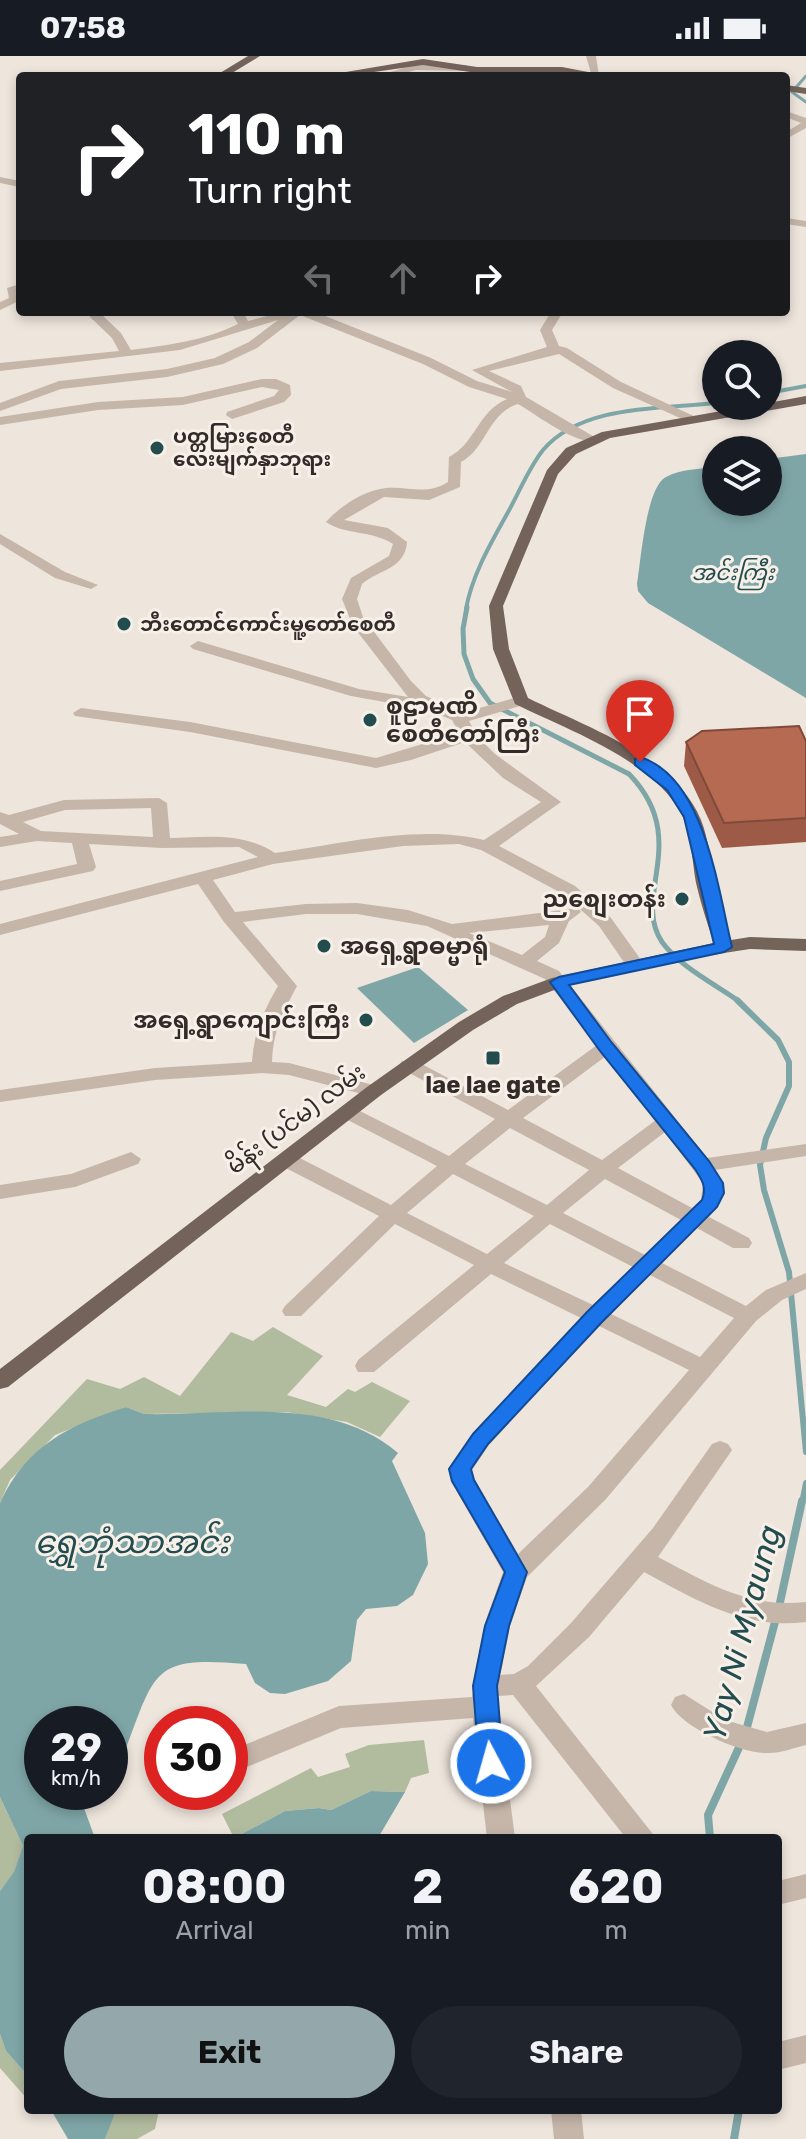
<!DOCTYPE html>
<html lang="en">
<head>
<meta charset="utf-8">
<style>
	body { margin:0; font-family:Rubik,"Noto Sans Myanmar",sans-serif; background:#20242c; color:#f1f3f6; height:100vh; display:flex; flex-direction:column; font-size:30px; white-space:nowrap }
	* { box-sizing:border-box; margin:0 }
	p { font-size:26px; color:#9ea1a6 }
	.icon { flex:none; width:44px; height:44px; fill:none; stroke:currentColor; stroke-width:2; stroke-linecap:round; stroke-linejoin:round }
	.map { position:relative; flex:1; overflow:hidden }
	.panel { position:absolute; left:24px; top:1778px; width:758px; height:280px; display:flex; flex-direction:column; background:#171b24; border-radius:8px; box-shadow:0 4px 12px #0003 }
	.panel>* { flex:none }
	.hud { position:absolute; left:16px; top:16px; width:774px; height:244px; border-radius:8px; box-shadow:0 4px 12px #0003; background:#202124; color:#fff; overflow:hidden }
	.fabs { position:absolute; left:702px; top:284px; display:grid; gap:16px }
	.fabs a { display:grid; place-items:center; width:80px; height:80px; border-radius:50%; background:#171b24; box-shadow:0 4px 12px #0003; font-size:40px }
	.speed { position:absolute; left:24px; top:1650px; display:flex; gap:16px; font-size:40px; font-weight:700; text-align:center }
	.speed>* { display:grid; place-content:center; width:104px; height:104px; border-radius:50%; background:#171b24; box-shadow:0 4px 12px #0003; line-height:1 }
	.speed small { font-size:20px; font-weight:400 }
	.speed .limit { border:12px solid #d22; background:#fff; color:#111 }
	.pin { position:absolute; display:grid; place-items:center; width:68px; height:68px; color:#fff; margin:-82px -34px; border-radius:50% 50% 50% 0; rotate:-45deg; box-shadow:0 0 8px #0007 }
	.pin .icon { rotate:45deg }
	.me { position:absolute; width:88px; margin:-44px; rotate:354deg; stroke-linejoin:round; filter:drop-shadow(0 0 6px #0008) }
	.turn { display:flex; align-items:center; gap:28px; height:168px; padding:0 40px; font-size:36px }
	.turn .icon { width:104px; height:104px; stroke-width:2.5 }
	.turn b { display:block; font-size:56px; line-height:68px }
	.lanes { display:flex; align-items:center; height:76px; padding:0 40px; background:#0003; justify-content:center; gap:40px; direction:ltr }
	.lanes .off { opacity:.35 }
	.eta { display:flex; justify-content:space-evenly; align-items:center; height:136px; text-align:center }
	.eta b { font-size:48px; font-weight:700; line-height:56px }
	.cta { display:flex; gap:16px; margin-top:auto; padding:16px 40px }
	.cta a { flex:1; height:92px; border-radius:48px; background:#94a8ab; color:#111; font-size:32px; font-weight:700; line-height:92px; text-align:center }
	.cta a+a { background:#20242c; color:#f1f3f6 }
	.status { display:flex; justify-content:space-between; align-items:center; height:56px; padding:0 40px; background:#171b24; direction:ltr }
	.status svg { height:22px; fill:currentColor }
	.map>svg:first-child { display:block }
</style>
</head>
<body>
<div class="status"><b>07:58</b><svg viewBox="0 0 49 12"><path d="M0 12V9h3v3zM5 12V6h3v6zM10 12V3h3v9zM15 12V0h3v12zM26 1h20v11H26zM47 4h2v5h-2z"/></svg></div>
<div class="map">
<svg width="806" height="2083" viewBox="0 0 806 2083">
	<rect width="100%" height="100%" fill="#eee5dc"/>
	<g fill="#b1bb9e">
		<path d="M 273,1271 L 323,1300 L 287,1339 L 326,1351 L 348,1333 L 355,1336 L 372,1326 L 410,1345 L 380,1381 L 347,1366 L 286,1356 L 144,1358 L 126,1351 L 55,1379 L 10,1424 L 0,1447 L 0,1414 L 87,1323 L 120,1333 L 144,1321 L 180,1340 L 231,1276 L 253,1285 Z"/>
		<path d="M 424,1684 L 429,1717 L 411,1722 L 405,1736 L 371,1735 L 331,1754 L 319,1752 L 285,1755 L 234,1782 L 222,1758 L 311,1712 L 318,1721 L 350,1711 L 345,1698 L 369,1689 Z"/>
		<path d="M 0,1741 L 23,1790 L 14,1817 L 0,1835 Z"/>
		<path d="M 0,1978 L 6,1995 L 28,2020 L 28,2044 L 0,2012 Z"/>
		<path d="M 114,2054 L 159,2054 L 155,2073 L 137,2083 L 105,2083 Z"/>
	</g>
	<g fill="#7fa6a7">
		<path d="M 806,398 L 806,642 L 648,547 L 638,535 L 637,528 C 641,504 646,431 666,421 C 681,413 700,413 716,411 L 716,446 L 768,446 L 768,403 Z"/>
		<path d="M 418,911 L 468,954 L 414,987 L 357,932 Z"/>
		<path d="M 126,1351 L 144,1358 C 228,1360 329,1338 398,1397 L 392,1405 L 425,1477 L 428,1508 L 413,1539 L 397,1550 L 366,1553 L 357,1564 L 351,1605 L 328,1625 L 285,1638 L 270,1637 L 255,1627 L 246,1608 C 153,1600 156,1613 125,1695 L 110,1698 L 110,1668 L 42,1668 L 42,1736 L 78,1736 L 95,1782 L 28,1782 L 28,2020 L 6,1995 L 0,1978 L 0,1835 L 14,1816 L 23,1790 L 0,1741 L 0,1447 C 26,1390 69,1369 126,1351 Z"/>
		<path d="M 371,1735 L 405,1736 L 378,1782 L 234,1782 L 285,1755 L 319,1752 L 331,1754 Z"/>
		<path d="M 51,2054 L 116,2054 L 105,2083 L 68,2083 Z"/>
	</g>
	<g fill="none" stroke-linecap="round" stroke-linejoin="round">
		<path stroke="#7fa6a7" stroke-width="3" d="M 806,20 L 792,36 L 806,46"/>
		<g stroke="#7fa6a7" stroke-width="4">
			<path d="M 768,337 L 806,330"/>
			<path d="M 466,553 C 472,519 491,487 507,458 C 519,437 528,413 543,394 C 582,348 662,353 716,347"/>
		</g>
		<path stroke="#7fa6a7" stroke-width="5" d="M 467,551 L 463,573 L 464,598 L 473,623 L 490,647 L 629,718 C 692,783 631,840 662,886 C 680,911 715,928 740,946"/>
		<g stroke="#7fa6a7" stroke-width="6">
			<path d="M 737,944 L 778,984 L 789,1006 L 789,1030 L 766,1082 L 760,1109 L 764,1134 L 789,1216 L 806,1396"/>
			<path d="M 802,1447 L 806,1427"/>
		</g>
		<g stroke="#7fa6a7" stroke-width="8">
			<path d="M 779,1551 L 802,1445"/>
			<path d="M 746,1675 L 776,1562"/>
			<path d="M 710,1782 L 708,1759 L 742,1685"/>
			<path d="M 734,2083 L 739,2054"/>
		</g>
		<g fill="#c5b6a9" fill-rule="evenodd">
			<path d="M 586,0 L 596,0 L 599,20 L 588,20 L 591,17 Z"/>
			<path d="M 416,8 L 466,9 L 471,12 L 466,15 L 416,14 L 394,20 L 378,20 Z"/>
			<path d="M 786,55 L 806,62 L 806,72 L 786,83 L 786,76 L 801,67 L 786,61 Z"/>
			<path d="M 0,121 L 20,125 L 20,131 L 0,127 Z"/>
			<path d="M 786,162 L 806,165 L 806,171 L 786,168 Z"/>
			<path d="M 20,228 L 19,245 L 0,254 L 0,246 L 9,242 L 7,232 Z"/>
			<path d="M 89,256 L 99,256 L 121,277 L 131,294 C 168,289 204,285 238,268 L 231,256 L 243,256 L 248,265 L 282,256 L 315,256 L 431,302 L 477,325 L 512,336 L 472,314 L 547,291 L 540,274 L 551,256 L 563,256 L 552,274 L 559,290 L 567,292 L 621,326 L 700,363 L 689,366 L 613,332 L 559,298 L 489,315 L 521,330 L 526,341 L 598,383 C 582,394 534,357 518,348 C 487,358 487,392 461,406 L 460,431 L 429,444 L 384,441 L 344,464 L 388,472 L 407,486 C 405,513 380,513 362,528 L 357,543 L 363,561 L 411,625 L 426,640 L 462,657 L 521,640 L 529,645 L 527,648 L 469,665 L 477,680 L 495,698 L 561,746 L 499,790 L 575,830 L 611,862 L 644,908 L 642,912 L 628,912 L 599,870 L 563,838 L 481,794 L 459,788 L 403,790 L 273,808 L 213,824 L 235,856 L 306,848 L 357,847 L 408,854 L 452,868 L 578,852 L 581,856 L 569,865 L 559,887 L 537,905 L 559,915 L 707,1102 L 806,1088 L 806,1100 L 715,1114 C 727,1132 724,1145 709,1161 L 749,1182 L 752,1187 L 749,1192 L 733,1192 L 697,1172 L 662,1207 L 746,1250 L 766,1234 L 806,1217 L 806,1233 L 782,1244 L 756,1265 L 606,1443 L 527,1521 L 510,1570 L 500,1619 L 514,1618 L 528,1610 L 571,1567 L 653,1472 L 712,1388 L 720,1385 L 728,1388 L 732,1394 L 728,1400 L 658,1501 C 706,1526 749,1553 806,1546 L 806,1566 C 745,1574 696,1544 644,1516 L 589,1581 L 536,1630 L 656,1782 L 626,1782 L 513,1639 L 498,1640 L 498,1651 L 515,1782 L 487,1782 L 473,1662 L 341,1672 L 230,1718 L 230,1695 L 339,1650 L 472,1641 L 484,1570 L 503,1516 L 451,1425 L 448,1413 L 473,1377 L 581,1262 L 491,1218 L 374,1316 L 358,1316 L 355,1310 L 358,1304 L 474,1209 L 395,1168 L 301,1260 L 285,1260 L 282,1255 L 285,1250 L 379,1160 L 278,1108 L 275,1103 L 285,1096 L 292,1098 L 391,1149 L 437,1110 L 340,1060 L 337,1056 L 340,1052 L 354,1052 L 449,1100 L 495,1063 L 402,1013 L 399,1009 L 402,1005 L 416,1005 L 508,1054 L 597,989 L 545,923 L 427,870 L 357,858 L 306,858 L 243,866 L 297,930 C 283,956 273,975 272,1006 L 289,1007 L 381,1031 L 384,1035 L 381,1039 L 374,1041 L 289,1019 L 262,1017 L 155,1024 L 0,1046 L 0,1034 L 155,1012 L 252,1006 C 254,976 263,956 278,930 L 224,866 L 198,828 L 0,879 L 0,868 L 258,801 L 239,791 L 162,792 L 89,788 L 96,811 L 93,815 L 0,835 L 0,825 L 77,808 L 72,787 L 37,785 L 0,791 L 0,781 L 19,778 L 0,768 L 0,756 L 9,759 L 64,744 L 159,742 L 167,747 L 170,782 C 208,781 243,776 275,797 C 342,788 418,768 484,784 L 541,746 L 503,722 L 465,686 L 411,704 L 376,712 L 190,676 L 75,660 L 73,657 L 81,652 L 190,666 L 376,702 L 459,677 L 452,664 L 429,654 L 351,640 L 193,593 L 190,590 L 198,585 L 359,633 L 408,641 L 353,570 L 342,543 L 351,522 L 389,500 L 393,488 C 372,474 344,479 326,466 C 340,450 365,434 386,432 C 410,430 426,440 448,426 L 449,401 C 475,388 478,355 507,343 L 469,331 L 423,308 L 300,259 L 257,292 L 223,308 L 167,321 L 61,333 L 0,355 L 0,347 L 59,325 L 167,313 L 215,302 L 249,286 L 278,264 L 180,294 L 0,315 L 0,307 L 119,295 L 112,282 L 90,261 ZM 151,752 L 153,781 L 41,775 L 23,766 L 65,754 ZM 549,869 L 545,881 L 522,899 L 469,877 ZM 606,1000 L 656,1064 L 602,1104 L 523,1062 ZM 510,1072 L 589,1114 L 547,1149 L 465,1108 ZM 665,1076 L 703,1127 L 701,1144 L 692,1152 L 618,1112 ZM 453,1118 L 534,1160 L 487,1198 L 407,1157 ZM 605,1123 L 681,1164 L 645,1199 L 563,1157 ZM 550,1168 L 633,1211 L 593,1249 L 504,1207 ZM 650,1219 L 734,1262 L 700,1301 L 611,1258 ZM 599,1270 L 689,1314 L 588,1431 L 518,1498 L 475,1424 L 472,1414 L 489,1389 Z"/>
			<path d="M 262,323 L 276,323 L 290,329 L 291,339 L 284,346 L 232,363 L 226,359 L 227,356 L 274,340 L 279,334 L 262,331 L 183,349 L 98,354 L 0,369 L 0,361 L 98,346 L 183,341 Z"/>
			<path d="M 0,478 L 65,516 L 98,529 L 91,533 L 55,522 L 0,488 Z"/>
			<path d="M 131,1096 L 141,1103 L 138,1108 L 75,1131 L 0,1143 L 0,1129 L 71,1118 Z"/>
			<path d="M 684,1638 L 725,1664 L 767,1676 L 806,1667 L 806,1689 C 794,1692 781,1697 769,1697 C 744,1699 682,1672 671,1649 L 675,1641 Z"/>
			<path d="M 806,1818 L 806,1842 L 778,1849 L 778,1825 Z"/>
			<path d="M 806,1979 L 806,2007 L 778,2014 L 778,1986 Z"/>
			<path d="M 551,2054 L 581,2054 L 584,2083 L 554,2083 Z"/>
		</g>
		<g fill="#73635b" fill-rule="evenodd">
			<path d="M 248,0 L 260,0 L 227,20 L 215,20 Z"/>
			<path d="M 423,3 L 477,11 L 562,11 L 609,20 L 477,17 L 423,9 L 346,20 L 322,20 Z"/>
			<path d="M 786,29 L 806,32 L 806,38 L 786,35 Z"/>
			<path d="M 806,340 L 806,348 L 610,382 L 576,398 L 558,418 L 503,550 L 509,593 L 528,642 C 584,670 676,701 701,764 C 709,784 710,805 714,825 C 718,845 725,865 731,884 L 750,881 L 806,883 L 806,895 L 750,893 L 698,901 L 565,930 L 517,948 L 473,974 L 381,1039 L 8,1331 L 0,1333 L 0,1313 L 367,1031 L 459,966 L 503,940 L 552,922 L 714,887 C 707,867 701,848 696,827 C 692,805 692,781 683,761 C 656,705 568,674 515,648 L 493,593 L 489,550 L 547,414 L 566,392 L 602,376 L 750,350 L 768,350 L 768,347 Z"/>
		</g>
	</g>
	<path fill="#9d5b47" d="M 806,685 L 806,786 L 722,792 L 684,710 L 686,686 Z"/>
	<path fill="#b66a52" stroke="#7f4a39" stroke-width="2" d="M 799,670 L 806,685 L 806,762 L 724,767 L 686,686 L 702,675 Z"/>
	<path fill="#1a73e8" stroke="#114b97" stroke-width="2" d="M 640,701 C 705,721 718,834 732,891 L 724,896 L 569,929 L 612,987 L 709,1105 L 723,1127 L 724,1137 L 717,1151 L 602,1266 L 488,1388 L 471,1413 L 474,1424 L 527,1516 L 509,1570 L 497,1630 L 503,1707 L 499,1714 L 491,1717 L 482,1714 L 479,1707 L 473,1630 L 485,1570 L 505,1516 L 452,1425 L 449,1413 L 473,1378 L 587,1256 L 702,1144 C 707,1131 702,1124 695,1113 L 600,995 L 550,926 L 559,921 L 714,888 L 684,761 L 667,734 L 635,709 L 635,703 Z"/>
	<g fill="#234c4f" stroke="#f7f0e8" stroke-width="3">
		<circle cx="157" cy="392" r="8"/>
		<circle cx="124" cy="568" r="8"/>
		<circle cx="370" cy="664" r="8"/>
		<circle cx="682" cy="843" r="8"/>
		<circle cx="324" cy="890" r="8"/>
		<circle cx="366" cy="964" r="8"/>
		<rect x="485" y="994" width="16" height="16" rx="4"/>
	</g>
	<g text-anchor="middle" stroke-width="6" stroke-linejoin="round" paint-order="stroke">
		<g font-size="20" font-weight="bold" fill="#332b28" stroke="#f7f0e8" text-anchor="start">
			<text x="173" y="387">ပတ္တမြား‌စေတီ‌<tspan x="173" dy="23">လေးမျက်နှာဘုရား</tspan></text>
			<text x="140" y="575">ဘီးတောင်ကောင်းမူ့တော်စေတီ</text>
		</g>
		<g font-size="22" font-style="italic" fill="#234c4f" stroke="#f7f0e8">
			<text x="733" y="524">အင်းကြီး</text>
		</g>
		<g font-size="24" font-weight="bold" fill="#332b28" stroke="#f7f0e8" text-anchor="start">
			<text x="386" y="658">စူဠာမဏိ<tspan x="386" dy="28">စေတီတော်ကြီး</tspan></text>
			<text x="666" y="851" text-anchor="end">ညစျေးတန်း</text>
			<text x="340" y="898">အရှေ့ရွာဓမ္မာရုံ</text>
			<text x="350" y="972" text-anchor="end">အရှေ့ရွာကျောင်းကြီး</text>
			<text x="493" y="1037" text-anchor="middle">lae lae gate</text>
		</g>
		<g font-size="24" fill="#332b28" stroke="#f7f0e8">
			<text transform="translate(296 1063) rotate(-37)" y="8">မိန်း (ပင်မ) လမ်း</text>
		</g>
		<g font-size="32" font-style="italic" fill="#234c4f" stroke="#f7f0e8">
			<text x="132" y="1497">ရွှေဘုံသာအင်း</text>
			<text transform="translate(742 1577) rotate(-75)" y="11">Yay Ni Myaung</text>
		</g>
	</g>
</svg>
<div class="fabs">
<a><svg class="icon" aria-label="search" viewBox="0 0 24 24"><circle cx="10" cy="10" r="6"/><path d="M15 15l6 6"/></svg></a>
<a><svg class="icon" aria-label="layers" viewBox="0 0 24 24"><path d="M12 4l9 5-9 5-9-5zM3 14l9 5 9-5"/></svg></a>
</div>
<div class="speed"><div>29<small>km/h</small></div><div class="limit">30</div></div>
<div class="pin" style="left:640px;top:706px;background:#d93025"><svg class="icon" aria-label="arrive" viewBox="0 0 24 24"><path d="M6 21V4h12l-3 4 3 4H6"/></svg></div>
<svg class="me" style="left:491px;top:1707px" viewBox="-20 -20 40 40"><circle r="17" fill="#1a73e8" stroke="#fff" stroke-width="3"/><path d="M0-11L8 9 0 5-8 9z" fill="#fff"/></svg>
<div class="hud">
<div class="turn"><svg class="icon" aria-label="right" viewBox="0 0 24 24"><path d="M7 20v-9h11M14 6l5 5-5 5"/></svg><div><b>110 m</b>Turn right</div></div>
<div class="lanes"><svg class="icon off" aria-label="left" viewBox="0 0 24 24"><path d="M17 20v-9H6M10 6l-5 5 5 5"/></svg><svg class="icon off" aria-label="ahead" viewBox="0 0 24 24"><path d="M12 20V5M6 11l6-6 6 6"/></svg><svg class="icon" aria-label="right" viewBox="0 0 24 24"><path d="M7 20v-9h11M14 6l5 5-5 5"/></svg></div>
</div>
<section class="panel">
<div class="eta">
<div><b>08:00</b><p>Arrival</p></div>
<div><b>2</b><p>min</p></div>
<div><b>620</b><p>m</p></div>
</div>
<div class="cta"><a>Exit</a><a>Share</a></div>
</section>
</div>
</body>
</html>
